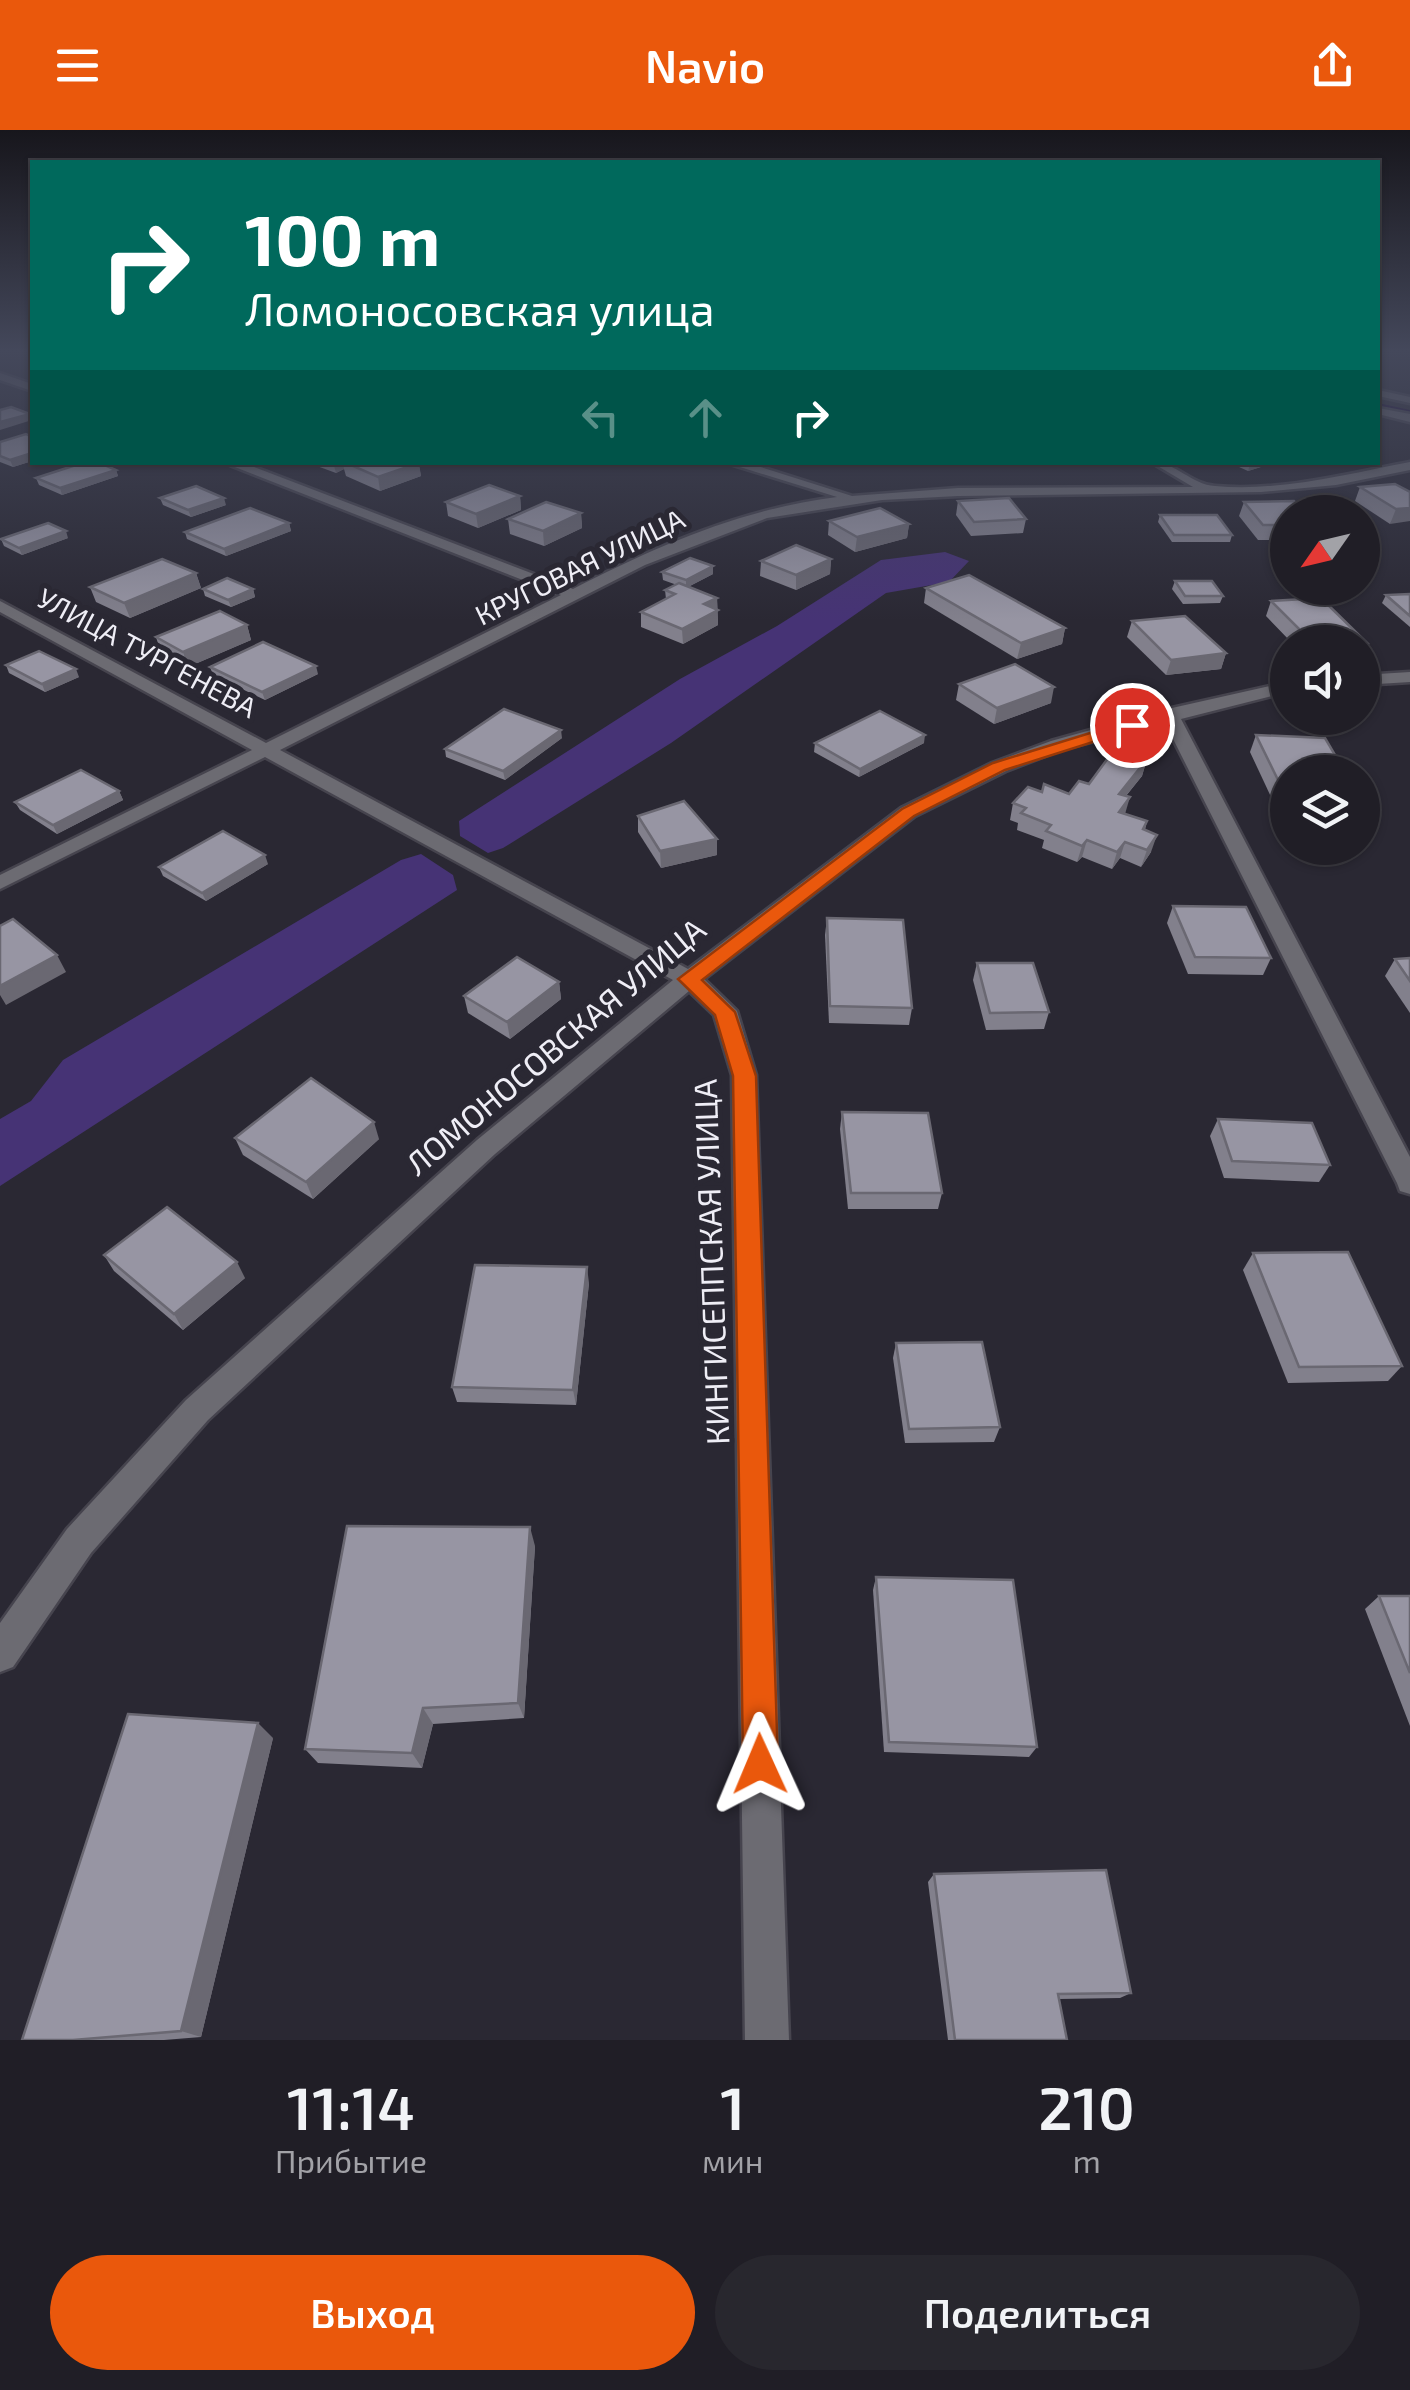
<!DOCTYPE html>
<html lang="ru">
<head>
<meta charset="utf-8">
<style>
	body { margin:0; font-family:"Exo 2",sans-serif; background:#28272e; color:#f1f3f6; height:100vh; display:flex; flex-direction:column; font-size:38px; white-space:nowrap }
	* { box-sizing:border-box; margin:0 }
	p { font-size:32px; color:#a2a2a7 }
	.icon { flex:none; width:55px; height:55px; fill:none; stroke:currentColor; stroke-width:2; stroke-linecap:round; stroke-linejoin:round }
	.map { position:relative; height:1910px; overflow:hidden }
	.panel { display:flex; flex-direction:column; background:#201e26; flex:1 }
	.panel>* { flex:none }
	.top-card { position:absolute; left:30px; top:30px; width:1350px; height:305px; border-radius:0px; box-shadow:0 2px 8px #0004,0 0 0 2px #3d3c43; background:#00695c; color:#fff; overflow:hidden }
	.needle { width:65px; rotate:236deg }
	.fabs { position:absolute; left:1270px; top:365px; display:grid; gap:20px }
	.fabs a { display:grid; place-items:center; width:110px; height:110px; border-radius:50%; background:#201e26; box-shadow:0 2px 8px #0004,0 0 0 2px #3d3c43; font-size:50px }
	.pin { position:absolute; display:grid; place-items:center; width:85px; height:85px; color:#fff; margin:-42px; border:5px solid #fff; border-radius:50%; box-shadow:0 2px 10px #0007 }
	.me { position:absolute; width:110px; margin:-55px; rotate:359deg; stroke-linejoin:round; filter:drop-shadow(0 0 8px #0008) }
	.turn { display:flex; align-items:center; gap:35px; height:210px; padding:0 50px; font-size:45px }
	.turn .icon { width:130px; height:130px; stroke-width:2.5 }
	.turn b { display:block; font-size:70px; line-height:85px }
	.lanes { display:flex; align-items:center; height:95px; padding:0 50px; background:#0003; justify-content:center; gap:50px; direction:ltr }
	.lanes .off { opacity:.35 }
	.eta { display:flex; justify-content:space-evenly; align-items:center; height:170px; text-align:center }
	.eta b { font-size:60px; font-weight:600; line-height:70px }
	.cta { display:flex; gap:20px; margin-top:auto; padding:20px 50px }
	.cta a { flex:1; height:115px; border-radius:60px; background:#ea580c; color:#fff; font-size:40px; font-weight:600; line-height:115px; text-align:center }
	.cta a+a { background:#28272e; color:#f1f3f6 }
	header { display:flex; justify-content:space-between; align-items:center; height:130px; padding:0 50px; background:#ea580c; color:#fff; font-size:45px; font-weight:600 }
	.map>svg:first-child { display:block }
</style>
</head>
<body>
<header><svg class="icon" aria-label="menu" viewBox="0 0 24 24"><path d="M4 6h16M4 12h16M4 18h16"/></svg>Navio<svg class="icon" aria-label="share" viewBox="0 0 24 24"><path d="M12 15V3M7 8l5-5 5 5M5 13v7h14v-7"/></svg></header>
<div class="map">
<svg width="1410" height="1910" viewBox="0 0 1410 1910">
	<rect width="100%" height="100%" fill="#2a2833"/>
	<g fill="#463375">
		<path d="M 945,422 L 969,431 L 949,452 L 886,463 L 671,613 L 503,718 L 488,723 L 460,706 L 459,691 L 680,549 L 777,496 L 881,430 Z"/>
		<path d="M 421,724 L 453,745 L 457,760 L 0,1056 L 0,989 L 31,971 L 63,930 L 401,730 Z"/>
	</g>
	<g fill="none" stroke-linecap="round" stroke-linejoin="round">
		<path fill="#150134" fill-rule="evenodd" d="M 1378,273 L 1410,280 L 1410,284 L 1378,277 Z"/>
		<g stroke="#46444e" stroke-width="5">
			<g id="minor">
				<path d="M 0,243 L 32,254 L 32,261 L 0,250 Z"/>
				<path d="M 1378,260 L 1410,267 L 1410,273 L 1378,266 Z"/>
				<path d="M 1378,278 L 1410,284 L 1410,292 L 1378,284 Z"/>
				<path d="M 222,332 L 241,332 L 573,459 C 657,416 742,379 837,367 L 724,332 L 745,332 L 852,366 L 958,358 L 1193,357 L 1151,332 C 1176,332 1192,355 1215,356 C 1279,362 1348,344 1410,332 L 1410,340 L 1336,355 L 1261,362 L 958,366 L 882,370 L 767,388 L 645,435 L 280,620 L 688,839 L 901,678 L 992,633 L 1051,611 L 1163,580 L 1288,552 L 1288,562 L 1181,589 L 1410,1027 L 1410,1064 L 1400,1061 L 1397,1053 L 1165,593 L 1063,619 L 1006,641 L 915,686 L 704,849 L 737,881 L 756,945 L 789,1910 L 745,1910 L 732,945 L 714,885 L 689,861 L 495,1024 L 208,1290 L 91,1423 L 13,1537 L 0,1542 L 0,1493 L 67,1399 L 186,1270 L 477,1010 L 673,850 L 265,627 L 0,759 L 0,745 L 252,620 L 0,482 L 0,471 L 266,613 L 561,465 Z"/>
				<path d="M 1410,542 L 1410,552 L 1362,555 L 1362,545 Z"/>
			</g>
		</g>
		<use href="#minor" fill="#6c6b72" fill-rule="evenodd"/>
	</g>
	<g fill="#82808c">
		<path d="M 32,307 L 32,331 L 13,337 L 0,332 L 0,312 Z"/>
		<path d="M 306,332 L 418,332 L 421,346 L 380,361 L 346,346 L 344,339 L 336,343 Z"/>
		<path d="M 1228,332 L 1277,332 L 1248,341 Z"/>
		<path d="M 116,340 L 118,346 L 62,365 L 39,355 L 36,348 Z"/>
		<path d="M 1360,357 L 1410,362 L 1390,394 L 1355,371 Z"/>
		<path d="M 520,366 L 521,380 L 478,398 L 448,386 L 446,372 Z"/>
		<path d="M 160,368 L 226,375 L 191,387 L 163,375 Z"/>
		<path d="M 958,371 L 1026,389 L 1023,403 L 971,406 L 956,385 Z"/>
		<path d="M 1244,372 L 1288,382 L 1288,410 L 1258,410 L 1239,386 Z"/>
		<path d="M 581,383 L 582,398 L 544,416 L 510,404 L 508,389 Z"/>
		<path d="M 1160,385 L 1232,405 L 1230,412 L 1172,412 L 1158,392 Z"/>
		<path d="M 829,391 L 909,394 L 907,408 L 855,422 L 828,405 Z"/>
		<path d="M 289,393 L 291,401 L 226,426 L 187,409 L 185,402 Z"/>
		<path d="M 68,408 L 22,425 L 4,416 L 1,409 Z"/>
		<path d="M 831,429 L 830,444 L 796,460 L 760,446 L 761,431 Z"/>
		<path d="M 713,436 L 713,444 L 688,457 L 717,468 L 718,495 L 683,514 L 641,497 L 641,482 L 666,469 L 665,460 L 677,455 L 663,450 L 662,442 Z"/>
		<path d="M 196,443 L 201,458 L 130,488 L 96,472 L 90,457 Z"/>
		<path d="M 1175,451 L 1223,466 L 1220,473 L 1183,474 L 1172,459 Z"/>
		<path d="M 926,458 L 1065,498 L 1062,514 L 1017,529 L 924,473 Z"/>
		<path d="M 203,459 L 253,459 L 255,467 L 231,477 L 205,466 Z"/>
		<path d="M 1410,464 L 1410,497 L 1382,473 L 1386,465 Z"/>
		<path d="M 1271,471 L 1367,513 L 1362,524 L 1362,512 L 1291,512 L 1266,486 Z"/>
		<path d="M 1132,491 L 1226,523 L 1221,539 L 1166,545 L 1127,507 Z"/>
		<path d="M 247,495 L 251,510 L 188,537 L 161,523 L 156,507 Z"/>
		<path d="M 6,535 L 79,547 L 45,562 L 9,543 Z"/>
		<path d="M 210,537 L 318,544 L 265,570 L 213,545 Z"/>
		<path d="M 959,554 L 1051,573 L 994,594 L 956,570 Z"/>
		<path d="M 1256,605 L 1288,642 L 1288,669 L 1272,669 L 1250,622 Z"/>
		<path d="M 562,608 L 505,650 L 446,627 L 445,619 Z"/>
		<path d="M 815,613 L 924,613 L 859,647 L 814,622 Z"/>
		<path d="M 1147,629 L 1142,646 L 1126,666 L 1125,684 L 1147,691 L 1145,700 L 1151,722 L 1141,737 L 1120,728 L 1112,739 L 1082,727 L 1077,732 L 1042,718 L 1044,710 L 1017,700 L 1018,693 L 1010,690 L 1013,673 L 1042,662 L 1069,664 L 1089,654 Z"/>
		<path d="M 119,661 L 123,670 L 57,704 L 20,680 L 15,672 Z"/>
		<path d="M 638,686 L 717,725 L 661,738 L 638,702 Z"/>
		<path d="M 268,734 L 206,771 L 163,746 L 159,737 Z"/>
		<path d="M 1173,776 L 1271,828 L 1263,845 L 1188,844 L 1167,793 Z"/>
		<path d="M 827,788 L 912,878 L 909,895 L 829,893 L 825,805 Z"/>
		<path d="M 1410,828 L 1410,883 L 1385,846 L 1395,829 Z"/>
		<path d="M 977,833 L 1049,882 L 1044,899 L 986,900 L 973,850 Z"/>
		<path d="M 559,852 L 561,869 L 510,909 L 468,883 L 464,866 Z"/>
		<path d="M 842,982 L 942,1063 L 938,1079 L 848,1079 L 840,999 Z"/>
		<path d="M 1218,989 L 1330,1035 L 1319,1052 L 1224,1048 L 1210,1006 Z"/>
		<path d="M 235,1008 L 379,1009 L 313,1069 L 243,1025 Z"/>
		<path d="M 1253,1123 L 1402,1236 L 1388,1251 L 1288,1253 L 1243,1140 Z"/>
		<path d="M 104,1125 L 245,1148 L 183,1200 L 114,1141 Z"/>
		<path d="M 589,1153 L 576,1275 L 457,1272 L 452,1257 Z"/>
		<path d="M 896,1213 L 1000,1297 L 994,1312 L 905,1313 L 893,1228 Z"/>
		<path d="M 535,1416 L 524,1588 L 433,1594 L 422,1638 L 318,1633 L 305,1619 Z"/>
		<path d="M 876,1447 L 1037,1617 L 1029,1627 L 884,1622 L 873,1460 Z"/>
		<path d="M 1379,1466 L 1410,1466 L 1410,1596 L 1365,1479 Z"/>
		<path d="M 273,1608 L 201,1907 L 164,1910 L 22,1910 Z"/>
		<path d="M 934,1744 L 1131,1863 L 1120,1868 L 1059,1869 L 1067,1910 L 948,1910 L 928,1752 Z"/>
	</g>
	<g fill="#6a6872">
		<path d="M 30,284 L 32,290 L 0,300 L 0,292 Z"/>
		<path d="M 32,323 L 32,331 L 13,337 L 10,330 Z"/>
		<path d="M 1255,332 L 1277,332 L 1248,341 L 1250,334 Z"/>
		<path d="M 343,333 L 344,339 L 336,343 L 334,336 Z"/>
		<path d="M 419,333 L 421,346 L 380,361 L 378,347 Z"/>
		<path d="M 116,340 L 118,346 L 62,365 L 60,358 Z"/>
		<path d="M 520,366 L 521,380 L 478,398 L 476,384 Z"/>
		<path d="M 224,368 L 226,375 L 191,387 L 188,380 Z"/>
		<path d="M 1410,378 L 1410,391 L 1390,394 L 1396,379 Z"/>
		<path d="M 581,383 L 582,398 L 544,416 L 543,401 Z"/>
		<path d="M 289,393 L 291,401 L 226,426 L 224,419 Z"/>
		<path d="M 909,394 L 907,408 L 855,422 L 857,407 Z"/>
		<path d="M 66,401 L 68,408 L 22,425 L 19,418 Z"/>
		<path d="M 831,429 L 830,444 L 796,460 L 796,445 Z"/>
		<path d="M 713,436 L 713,444 L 686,458 L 686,450 Z"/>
		<path d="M 196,443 L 201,458 L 130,488 L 124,473 Z"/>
		<path d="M 253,459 L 255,467 L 231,477 L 228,470 Z"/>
		<path d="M 717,468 L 718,495 L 683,514 L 682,499 L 704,474 Z"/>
		<path d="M 247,495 L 251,510 L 188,537 L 183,522 Z"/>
		<path d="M 1065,498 L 1062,514 L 1017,529 L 1021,513 Z"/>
		<path d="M 1226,523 L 1221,539 L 1166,545 L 1171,530 Z"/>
		<path d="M 316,536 L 318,544 L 265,570 L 262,562 Z"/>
		<path d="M 76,539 L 79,547 L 45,562 L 42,554 Z"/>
		<path d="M 1054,557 L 1051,573 L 994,594 L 997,578 Z"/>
		<path d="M 561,600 L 562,608 L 505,650 L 503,641 Z"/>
		<path d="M 925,605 L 924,613 L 859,647 L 860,639 Z"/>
		<path d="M 1147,629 L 1142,646 L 1114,680 L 1119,664 Z"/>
		<path d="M 119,661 L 123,670 L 57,704 L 53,695 Z"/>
		<path d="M 1130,667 L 1125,684 L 1119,682 Z"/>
		<path d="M 1157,705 L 1151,722 L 1141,737 L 1147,720 Z"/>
		<path d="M 717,709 L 717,725 L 661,738 L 660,721 Z"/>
		<path d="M 1087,710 L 1082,727 L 1077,732 L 1082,716 Z"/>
		<path d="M 1125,712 L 1120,728 L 1112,739 L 1117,722 Z"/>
		<path d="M 265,725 L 268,734 L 206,771 L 202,763 Z"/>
		<path d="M 57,825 L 66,842 L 6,875 L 0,865 L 0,856 Z"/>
		<path d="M 559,852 L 561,869 L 510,909 L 507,892 Z"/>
		<path d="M 374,992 L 379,1009 L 313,1069 L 306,1052 Z"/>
		<path d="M 237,1132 L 245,1148 L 183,1200 L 174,1184 Z"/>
		<path d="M 587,1137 L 589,1153 L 576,1275 L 573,1260 Z"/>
		<path d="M 530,1397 L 535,1416 L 524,1588 L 518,1573 Z"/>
		<path d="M 423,1578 L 433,1594 L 422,1638 L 412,1623 Z"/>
		<path d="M 258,1593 L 273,1608 L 201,1907 L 181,1901 Z"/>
	</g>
	<g fill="#9795a3" stroke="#6a6872" stroke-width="2.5">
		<path d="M 11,277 L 30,284 L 0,292 L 0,280 Z"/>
		<path d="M 26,304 L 32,307 L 32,323 L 10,330 L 0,326 L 0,312 Z"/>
		<path d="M 85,332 L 98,332 L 116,340 L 60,358 L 36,348 Z"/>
		<path d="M 344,332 L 418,332 L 419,333 L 378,347 Z"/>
		<path d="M 1395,354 L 1410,362 L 1410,378 L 1396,379 L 1360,357 Z"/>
		<path d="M 489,355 L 520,366 L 476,384 L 446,372 Z"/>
		<path d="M 196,356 L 224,368 L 188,380 L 160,368 Z"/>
		<path d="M 1009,368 L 1026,389 L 974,392 L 958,371 Z"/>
		<path d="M 1294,371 L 1304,382 L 1288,382 L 1288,395 L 1263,395 L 1244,372 Z"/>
		<path d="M 546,372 L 581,383 L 543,401 L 508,389 Z"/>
		<path d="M 250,378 L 289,393 L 224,419 L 185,402 Z"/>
		<path d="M 880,378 L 909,394 L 857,407 L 829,391 Z"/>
		<path d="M 1160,385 L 1217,385 L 1232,405 L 1174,405 Z"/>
		<path d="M 48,393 L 66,401 L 19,418 L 1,409 Z"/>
		<path d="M 796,415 L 831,429 L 796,445 L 761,431 Z"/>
		<path d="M 690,428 L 713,436 L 686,450 L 662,442 Z"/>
		<path d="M 162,429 L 196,443 L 124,473 L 90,457 Z"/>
		<path d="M 969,445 L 1065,498 L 1021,513 L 926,458 Z"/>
		<path d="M 227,448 L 253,459 L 228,470 L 203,459 Z"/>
		<path d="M 1175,451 L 1212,451 L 1223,466 L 1185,466 Z"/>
		<path d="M 679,453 L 717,468 L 704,474 L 718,480 L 682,499 L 641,482 L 675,464 L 665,460 Z"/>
		<path d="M 1410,464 L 1410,486 L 1386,465 Z"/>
		<path d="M 1321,468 L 1367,513 L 1312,512 L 1271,471 Z"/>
		<path d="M 220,481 L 247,495 L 183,522 L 156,507 Z"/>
		<path d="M 1185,486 L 1226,523 L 1171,530 L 1132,491 Z"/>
		<path d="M 263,512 L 316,536 L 262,562 L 210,537 Z"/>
		<path d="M 39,521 L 76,539 L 42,554 L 6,535 Z"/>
		<path d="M 1015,534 L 1054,557 L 997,578 L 959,554 Z"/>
		<path d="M 504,579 L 561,600 L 503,641 L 445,619 Z"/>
		<path d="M 880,581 L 925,605 L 860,639 L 815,613 Z"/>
		<path d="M 1256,605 L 1325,608 L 1345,642 L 1288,642 L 1288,652 L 1279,652 Z"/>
		<path d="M 1114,620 L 1147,629 L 1119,664 L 1130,667 L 1119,682 L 1147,691 L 1143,699 L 1157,705 L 1147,720 L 1125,712 L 1117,722 L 1087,710 L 1082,716 L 1046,701 L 1051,695 L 1021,683 L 1026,678 L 1013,673 L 1028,657 L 1042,662 L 1044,654 L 1069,664 L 1079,651 L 1089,654 Z"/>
		<path d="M 81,640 L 119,661 L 53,695 L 15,672 Z"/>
		<path d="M 684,671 L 717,709 L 660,721 L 638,686 Z"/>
		<path d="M 223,701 L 265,725 L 202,763 L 159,737 Z"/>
		<path d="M 1173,776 L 1246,777 L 1271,828 L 1195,827 Z"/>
		<path d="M 827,788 L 903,790 L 912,878 L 830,876 Z"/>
		<path d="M 13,789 L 57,825 L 0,856 L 0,796 Z"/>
		<path d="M 517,827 L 559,852 L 507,892 L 464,866 Z"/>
		<path d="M 1410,828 L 1410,851 L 1395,829 Z"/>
		<path d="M 977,833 L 1033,833 L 1049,882 L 990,883 Z"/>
		<path d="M 311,948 L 374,992 L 306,1052 L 235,1008 Z"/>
		<path d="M 842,982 L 928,983 L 942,1063 L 851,1063 Z"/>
		<path d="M 1218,989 L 1312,993 L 1330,1035 L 1232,1031 Z"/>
		<path d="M 167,1077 L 237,1132 L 174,1184 L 104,1125 Z"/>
		<path d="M 1348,1122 L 1402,1236 L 1299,1237 L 1253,1123 Z"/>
		<path d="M 475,1135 L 587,1137 L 573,1260 L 452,1257 Z"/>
		<path d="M 982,1212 L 1000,1297 L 909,1299 L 896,1213 Z"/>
		<path d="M 347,1396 L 530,1397 L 518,1573 L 423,1578 L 412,1623 L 305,1619 Z"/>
		<path d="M 876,1447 L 1013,1450 L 1037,1617 L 889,1612 Z"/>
		<path d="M 1379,1466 L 1410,1466 L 1410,1543 Z"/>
		<path d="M 128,1584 L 258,1593 L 181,1901 L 73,1910 L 22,1910 Z"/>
		<path d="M 1106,1740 L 1131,1863 L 1058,1864 L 1067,1910 L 955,1910 L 934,1744 Z"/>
	</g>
	<linearGradient id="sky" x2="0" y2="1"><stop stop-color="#17161c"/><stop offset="0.45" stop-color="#44485b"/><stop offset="1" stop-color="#44485b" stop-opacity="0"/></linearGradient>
	<rect width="1410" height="491" fill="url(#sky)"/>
	<path fill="#ea580c" stroke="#983908" stroke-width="2.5" d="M 1132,590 L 1140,595 L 1137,598 L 1005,640 L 914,686 L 702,850 L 735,882 L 756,946 L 778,1634 L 773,1646 L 760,1652 L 748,1646 L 743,1634 L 733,946 L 715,885 L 678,849 L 902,679 L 993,633 Z"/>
	<g text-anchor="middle" stroke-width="10" stroke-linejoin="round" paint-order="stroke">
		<g font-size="28" fill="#efeef6" stroke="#2a2833">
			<text transform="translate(580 437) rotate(-26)" y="10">КРУГОВАЯ УЛИЦА</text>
			<text transform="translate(147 523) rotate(28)" y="10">УЛИЦА ТУРГЕНЕВА</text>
		</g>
		<g font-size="32" fill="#efeef6" stroke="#2a2833">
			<text transform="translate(556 917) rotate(-40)" y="11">ЛОМОНОСОВСКАЯ УЛИЦА</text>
			<text transform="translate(712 1132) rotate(-92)" y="11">КИНГИСЕППСКАЯ УЛИЦА</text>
		</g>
	</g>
</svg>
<div class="fabs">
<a><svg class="needle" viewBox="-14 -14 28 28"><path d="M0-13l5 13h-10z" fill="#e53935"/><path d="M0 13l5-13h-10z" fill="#a2a2a7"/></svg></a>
<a><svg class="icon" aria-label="sound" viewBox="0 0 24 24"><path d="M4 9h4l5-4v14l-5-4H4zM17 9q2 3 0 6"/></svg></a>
<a><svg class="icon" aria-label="layers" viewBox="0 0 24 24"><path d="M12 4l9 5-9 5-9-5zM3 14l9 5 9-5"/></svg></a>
</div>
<div class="pin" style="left:1132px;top:595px;background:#d93025"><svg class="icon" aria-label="arrive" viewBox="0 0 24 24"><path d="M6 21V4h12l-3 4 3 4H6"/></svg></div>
<svg class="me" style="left:760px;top:1634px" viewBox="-20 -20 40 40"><path d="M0-17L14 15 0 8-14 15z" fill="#ea580c" stroke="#fff" stroke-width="4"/></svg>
<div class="top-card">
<div class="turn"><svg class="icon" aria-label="right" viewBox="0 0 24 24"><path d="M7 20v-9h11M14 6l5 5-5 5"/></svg><div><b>100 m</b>Ломоносовская улица</div></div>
<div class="lanes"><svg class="icon off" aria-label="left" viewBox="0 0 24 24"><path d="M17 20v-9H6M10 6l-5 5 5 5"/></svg><svg class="icon off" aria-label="ahead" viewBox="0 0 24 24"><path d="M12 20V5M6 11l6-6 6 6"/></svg><svg class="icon" aria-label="right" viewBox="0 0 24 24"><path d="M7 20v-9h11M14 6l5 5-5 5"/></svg></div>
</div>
</div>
<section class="panel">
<div class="eta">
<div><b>11:14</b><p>Прибытие</p></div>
<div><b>1</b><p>мин</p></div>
<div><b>210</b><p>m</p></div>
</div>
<div class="cta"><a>Выход</a><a>Поделиться</a></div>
</section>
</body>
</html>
